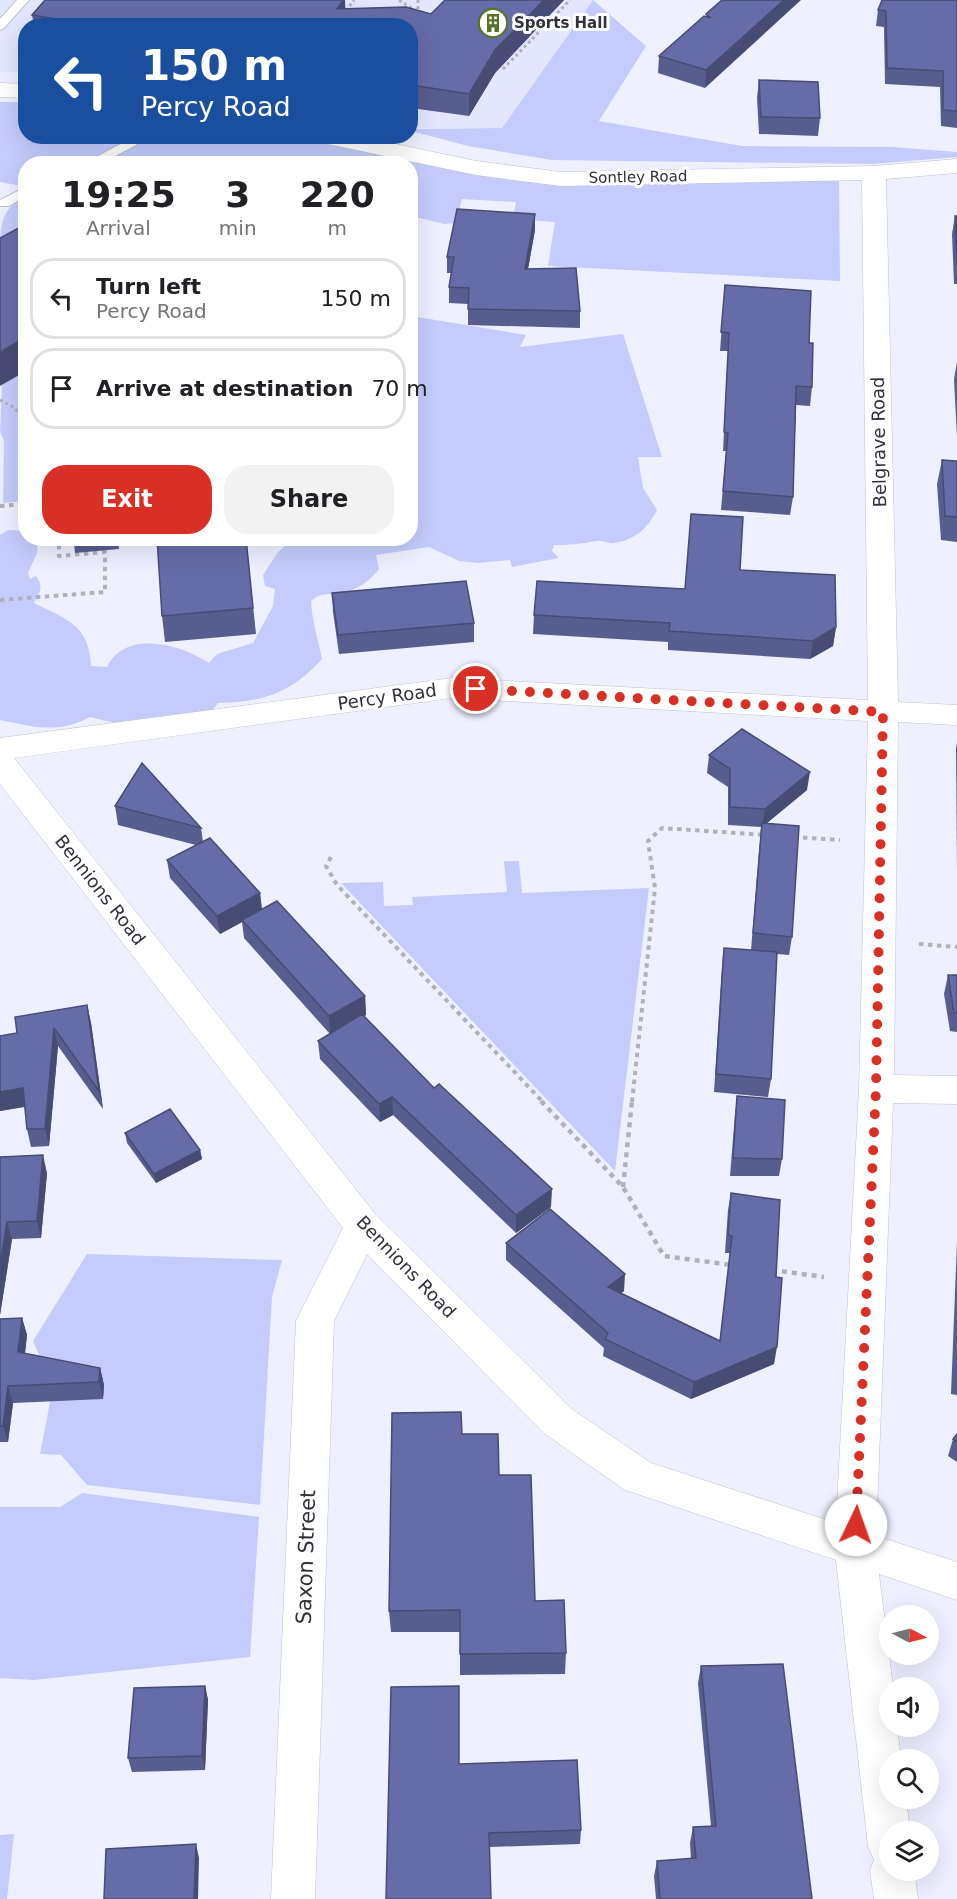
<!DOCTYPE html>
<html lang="en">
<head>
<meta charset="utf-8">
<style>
	body { margin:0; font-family:"DejaVu Sans",sans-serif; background:#f2f2f2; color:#202124; height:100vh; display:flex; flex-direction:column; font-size:22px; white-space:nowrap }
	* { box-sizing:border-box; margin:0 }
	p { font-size:20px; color:#757577 }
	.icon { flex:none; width:33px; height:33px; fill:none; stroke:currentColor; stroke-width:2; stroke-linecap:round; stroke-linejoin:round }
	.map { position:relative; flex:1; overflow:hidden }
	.side { position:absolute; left:18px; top:156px; width:400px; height:390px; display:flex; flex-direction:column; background:#fff; border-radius:24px; box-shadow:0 6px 24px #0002 }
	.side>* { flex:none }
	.hud { position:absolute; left:18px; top:18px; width:400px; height:126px; border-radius:24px; box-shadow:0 6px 24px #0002; background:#1a4fa0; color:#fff; overflow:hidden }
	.needle { width:39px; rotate:97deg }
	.fabs { position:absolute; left:879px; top:1605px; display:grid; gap:12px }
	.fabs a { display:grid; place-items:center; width:60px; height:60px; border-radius:50%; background:#fff; box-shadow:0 6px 24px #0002; font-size:30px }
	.pin { position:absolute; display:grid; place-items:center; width:51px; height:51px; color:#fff; margin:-26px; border:3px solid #fff; border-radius:50%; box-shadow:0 2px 6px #0007 }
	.me { position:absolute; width:66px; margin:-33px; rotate:3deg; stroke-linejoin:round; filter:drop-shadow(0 0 4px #0008) }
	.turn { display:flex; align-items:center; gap:21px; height:126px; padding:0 24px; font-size:27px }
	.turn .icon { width:78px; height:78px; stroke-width:2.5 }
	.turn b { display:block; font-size:42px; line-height:51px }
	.eta { display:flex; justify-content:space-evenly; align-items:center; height:102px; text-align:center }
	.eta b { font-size:36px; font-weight:700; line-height:42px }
	.primary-button { display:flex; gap:12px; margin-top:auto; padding:12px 24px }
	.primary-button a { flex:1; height:69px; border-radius:24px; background:#d93025; color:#fff; font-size:24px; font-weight:700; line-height:69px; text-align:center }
	.primary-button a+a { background:#f2f2f2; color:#202124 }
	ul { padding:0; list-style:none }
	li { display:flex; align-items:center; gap:18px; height:81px; margin:0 12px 9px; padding:0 12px; border:3px solid #e0e0e0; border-radius:24px }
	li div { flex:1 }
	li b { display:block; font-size:22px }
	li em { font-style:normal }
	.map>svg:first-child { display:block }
</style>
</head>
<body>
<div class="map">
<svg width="957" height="1899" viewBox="0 0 957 1899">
	<rect width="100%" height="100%" fill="#eef0ff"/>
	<path fill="#e2e6ff" d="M 0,0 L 593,0 L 502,128 L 422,128 L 411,127 L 411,26 L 26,26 L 25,72 L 0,72 Z"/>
	<g fill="#c5ccfd">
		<path d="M 593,0 L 646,46 L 599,121 L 742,146 L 893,147 L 957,152 L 957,157 L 873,164 L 552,160 L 468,146 L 411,131 L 411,129 L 502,128 Z"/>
		<path d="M 0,102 L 25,102 L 26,136 L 139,137 L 82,163 L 26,164 L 25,184 L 16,185 L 0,182 Z"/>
		<path d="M 294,136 L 468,170 L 839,179 L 840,281 L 548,266 L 555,222 L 513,219 L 516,202 L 462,199 L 456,223 L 444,224 L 411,216 L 411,164 L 96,164 L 153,137 Z"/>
		<path d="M 25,194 L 25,254 L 0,255 C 0,226 0,211 25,194 Z"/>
		<path d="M 411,316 L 526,335 L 520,347 L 623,334 L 662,457 L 638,457 L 643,488 L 657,510 C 648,528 635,540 614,543 C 608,544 602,540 596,541 C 581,544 569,545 554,545 L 552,551 L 559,558 L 512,567 L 510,560 L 478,563 L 459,561 L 429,547 L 376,555 L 379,569 C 371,580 357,590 343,593 C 331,595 320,592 311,601 C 312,621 318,639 322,659 C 291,693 264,702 218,703 L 209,715 L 123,725 L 90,717 C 58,734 34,727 0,720 L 0,535 L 8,530 L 25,531 L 26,538 L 38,539 L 37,553 L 28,573 L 30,579 L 36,576 C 44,586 40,593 34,603 C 68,620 89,625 91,666 L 107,667 C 125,629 181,644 209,663 L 217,654 L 253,643 L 273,606 L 275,589 L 265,586 L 263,575 L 278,552 L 293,539 L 411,538 Z"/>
		<path d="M 25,371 L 25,501 L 3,503 L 4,441 L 0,431 L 2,385 Z"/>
		<path d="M 504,861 L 519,861 L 522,893 L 649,888 L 615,1171 L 341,883 L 383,882 L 384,906 L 413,905 L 412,897 L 507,892 Z"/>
		<path d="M 87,1254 L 282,1260 L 272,1297 L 260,1505 L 87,1485 L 61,1455 L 40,1454 L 53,1387 L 33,1341 Z"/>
		<path d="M 82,1493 L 259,1517 L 250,1657 L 34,1680 L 0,1678 L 0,1507 L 60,1507 Z"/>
		<path d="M 14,1834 L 7,1899 L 0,1899 L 0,1835 Z"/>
	</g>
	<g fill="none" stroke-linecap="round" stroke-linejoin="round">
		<g stroke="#bfc1d2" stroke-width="2">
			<g id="service">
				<path d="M 17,0 L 29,0 L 4,28 L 0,30 L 0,19 Z"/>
				<path d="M 136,136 L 153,136 L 100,164 L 83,164 Z"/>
				<path d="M 26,187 L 26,196 L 9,206 L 0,206 L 0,200 Z"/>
			</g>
		</g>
		<g stroke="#bfc1d2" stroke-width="1">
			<g id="minor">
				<path d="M 0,83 L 26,84 L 26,98 L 0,97 Z"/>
				<path d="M 312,136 L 358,136 L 476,161 L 561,172 L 874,166 L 957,159 L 957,173 L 886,179 L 898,702 L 957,705 L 957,725 L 898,722 L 894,1075 L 957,1076 L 957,1104 L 893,1103 L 876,1536 L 957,1562 L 957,1600 L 879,1574 L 893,1688 L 890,1688 L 890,1726 L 897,1726 L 901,1760 L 890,1760 L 890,1798 L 906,1798 L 910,1832 L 890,1832 L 890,1870 L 914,1870 L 918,1899 L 874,1899 L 870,1870 L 874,1860 L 868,1846 L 836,1560 L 625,1490 L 545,1434 L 367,1254 L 334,1321 L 315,1899 L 271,1899 L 296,1321 L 343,1228 L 0,784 L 0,738 L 452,678 L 868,700 L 862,180 L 561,186 L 476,175 L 323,143 L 315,141 ZM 452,698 L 868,721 L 859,1089 L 836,1523 L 651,1463 L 573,1410 L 376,1215 L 14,758 Z"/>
			</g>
		</g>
		<g stroke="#afb1bd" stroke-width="3" stroke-dasharray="3 3" stroke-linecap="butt">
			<path d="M 399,0 L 416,11"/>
			<path d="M 418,0 L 418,11"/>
			<path d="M 346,11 L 354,0"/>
			<path d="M 503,69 L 570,0"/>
			<path d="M 0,400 L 13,407 L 26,420"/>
		</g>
		<g stroke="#afb1bd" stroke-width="4" stroke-dasharray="4.5 4.5" stroke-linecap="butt">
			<path d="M 0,506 L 26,504"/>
			<path d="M 0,600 L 105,592 L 105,552 L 59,556 L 59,538"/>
			<path d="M 794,837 L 840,840"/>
			<path d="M 331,857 L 326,866 L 337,885 L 543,1102"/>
			<path d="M 919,944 L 957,947"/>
			<path d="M 632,1102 L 655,888 L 648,841 L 662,828 L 766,835"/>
		</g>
		<g stroke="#afb1bd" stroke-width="4.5" stroke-dasharray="5 5" stroke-linecap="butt">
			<path d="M 541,1101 L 623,1187 L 664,1256 L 732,1265"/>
			<path d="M 623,1187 L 632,1101"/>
			<path d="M 772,1270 L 824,1277"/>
		</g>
		<use href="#service" fill="#fff" fill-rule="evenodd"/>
		<use href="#minor" fill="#fff" fill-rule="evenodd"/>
	</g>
	<g fill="#585d90">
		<path d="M 345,0 L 345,9 L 431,14 L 445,0 L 564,0 L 495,73 L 469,116 L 411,108 L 411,26 L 34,26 L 32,15 Z"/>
		<path d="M 722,0 L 705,88 L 658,73 L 659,56 L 706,16 L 706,14 Z"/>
		<path d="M 957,0 L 957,128 L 941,126 L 940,87 L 885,84 L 884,27 L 876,26 L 878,10 Z"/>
		<path d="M 759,80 L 820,118 L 818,136 L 759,134 L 757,98 Z"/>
		<path d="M 955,216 L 957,216 L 957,284 L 954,284 L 952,234 Z"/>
		<path d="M 535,230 L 528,269 L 580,311 L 580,328 L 468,325 L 468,304 L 449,303 L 449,287 L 451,273 L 447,273 L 447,257 Z"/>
		<path d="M 725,285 L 809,343 L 812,387 L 810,406 L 796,405 L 793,497 L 790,515 L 721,510 L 726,451 L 723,451 L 728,351 L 720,351 Z"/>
		<path d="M 957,362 L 957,437 L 954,379 Z"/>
		<path d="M 942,460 L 957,461 L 957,542 L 941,540 L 937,484 Z"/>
		<path d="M 118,538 L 119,549 L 75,553 L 74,543 Z"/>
		<path d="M 246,538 L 256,634 L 165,642 L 162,616 Z"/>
		<path d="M 740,570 L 836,627 L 833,646 L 810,659 L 668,650 L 668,642 L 533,634 L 534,615 L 685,589 Z"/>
		<path d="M 332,593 L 474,623 L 474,642 L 339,654 L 333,612 Z"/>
		<path d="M 957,743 L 957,871 L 956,748 Z"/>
		<path d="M 709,755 L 807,790 L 767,823 L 792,937 L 789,955 L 777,954 L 771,1079 L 768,1097 L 714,1092 L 722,966 L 724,948 L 751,950 L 761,827 L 728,825 L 728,787 L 707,773 Z"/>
		<path d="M 115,806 L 201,828 L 203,842 L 260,893 L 262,909 L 365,996 L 366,1015 L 364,1016 L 551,1207 L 516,1233 L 393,1115 L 380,1122 L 320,1059 L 318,1041 L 330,1034 L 244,938 L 242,922 L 220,934 L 170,878 L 167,860 L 196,845 L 118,825 Z"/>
		<path d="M 948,975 L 957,975 L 957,1032 L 950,1031 L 944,994 Z"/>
		<path d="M 87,1005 L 91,1023 L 103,1109 L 58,1046 L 49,1146 L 31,1147 L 27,1129 L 25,1107 L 0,1111 L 17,1033 Z"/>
		<path d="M 737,1096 L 782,1159 L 779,1176 L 730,1176 L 735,1114 Z"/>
		<path d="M 125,1133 L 200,1150 L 202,1159 L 156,1183 L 127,1143 Z"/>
		<path d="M 0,1157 L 47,1173 L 41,1238 L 12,1239 L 0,1315 Z"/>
		<path d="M 731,1193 L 776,1277 L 774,1364 L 691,1399 L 603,1356 L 604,1348 L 506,1260 L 506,1243 L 624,1291 L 621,1293 L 720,1341 L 730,1253 L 725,1253 L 728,1210 Z"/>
		<path d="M 957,1242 L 957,1395 L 951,1394 Z"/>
		<path d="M 22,1318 L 27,1335 L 25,1354 L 100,1368 L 104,1385 L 103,1399 L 13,1403 L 8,1442 L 0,1442 L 0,1319 Z"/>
		<path d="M 462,1434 L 499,1475 L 535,1601 L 566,1653 L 565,1674 L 460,1675 L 460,1632 L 391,1632 L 389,1611 Z"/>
		<path d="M 957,1434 L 957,1462 L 948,1456 L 953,1439 Z"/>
		<path d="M 701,1666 L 812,1899 L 656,1899 L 654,1876 L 657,1861 L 691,1859 L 690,1843 L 693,1827 L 711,1826 L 698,1683 Z"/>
		<path d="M 205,1686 L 208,1700 L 205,1770 L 132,1772 L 128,1758 Z"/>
		<path d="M 459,1764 L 581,1830 L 580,1844 L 490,1847 Z"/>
	</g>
	<g fill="#474c75">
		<path d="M 343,0 L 345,0 L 346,20 L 337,9 Z"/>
		<path d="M 544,0 L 564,0 L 495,73 L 469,116 L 469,94 L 495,50 Z"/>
		<path d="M 784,0 L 801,0 L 705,88 L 706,70 Z"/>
		<path d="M 535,214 L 535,230 L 525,285 L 525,269 Z"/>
		<path d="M 26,337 L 26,371 L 0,386 L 0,352 Z"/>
		<path d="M 836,627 L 833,646 L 810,659 L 813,641 Z"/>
		<path d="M 810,772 L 807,790 L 762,827 L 765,809 Z"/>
		<path d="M 260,893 L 262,912 L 242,920 L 242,922 L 220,934 L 217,916 Z"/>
		<path d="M 365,996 L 366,1015 L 330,1035 L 329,1016 Z"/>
		<path d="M 87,1005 L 91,1023 L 103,1109 L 99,1091 Z"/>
		<path d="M 54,1028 L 58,1046 L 49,1146 L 45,1129 Z"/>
		<path d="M 23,1088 L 27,1106 L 0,1111 L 0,1092 Z"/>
		<path d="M 392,1097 L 393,1115 L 380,1122 L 379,1104 Z"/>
		<path d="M 200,1150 L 202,1159 L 156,1183 L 154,1174 Z"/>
		<path d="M 43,1155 L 47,1173 L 41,1238 L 37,1221 Z"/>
		<path d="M 552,1189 L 551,1207 L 516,1233 L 516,1215 Z"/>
		<path d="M 7,1222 L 12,1239 L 0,1315 L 0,1265 Z"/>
		<path d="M 625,1274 L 624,1291 L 607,1304 L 608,1287 Z"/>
		<path d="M 22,1318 L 27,1335 L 23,1369 L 18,1352 Z"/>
		<path d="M 777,1347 L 774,1364 L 691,1399 L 694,1382 Z"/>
		<path d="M 100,1368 L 104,1385 L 103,1399 L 99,1382 Z"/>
		<path d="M 8,1386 L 13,1403 L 8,1442 L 3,1426 Z"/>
		<path d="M 205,1686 L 208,1700 L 205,1770 L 202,1756 Z"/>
		<path d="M 196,1844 L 199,1858 L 198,1899 L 194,1899 Z"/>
	</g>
	<g fill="#666ca7" stroke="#474c75" stroke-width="1.5">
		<path d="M 45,0 L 343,0 L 337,9 L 406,7 L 431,14 L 445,0 L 544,0 L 495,50 L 469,94 L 411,85 L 411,26 L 99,26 L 32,15 Z"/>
		<path d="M 722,0 L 784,0 L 706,70 L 659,56 L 704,16 L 711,18 L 706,14 Z"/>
		<path d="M 882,0 L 957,0 L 957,111 L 943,110 L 943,71 L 887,68 L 886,11 L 878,10 Z"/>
		<path d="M 759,80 L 818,82 L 820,118 L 761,117 Z"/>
		<path d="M 457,209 L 535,214 L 525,269 L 576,268 L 580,311 L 468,309 L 469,288 L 449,287 L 454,257 L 447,257 Z"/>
		<path d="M 955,216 L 957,216 L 957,266 Z"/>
		<path d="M 26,224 L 26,337 L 0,352 L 0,238 Z"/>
		<path d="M 725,285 L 811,291 L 809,343 L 813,343 L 812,387 L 796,386 L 793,497 L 723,491 L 728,433 L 724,432 L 729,333 L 721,332 Z"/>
		<path d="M 942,460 L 957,461 L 957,517 L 945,516 Z"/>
		<path d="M 691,514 L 743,517 L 740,570 L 835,575 L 836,627 L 813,641 L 669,631 L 670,623 L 534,615 L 537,581 L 685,589 Z"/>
		<path d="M 73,538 L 117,538 L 117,539 L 74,543 Z"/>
		<path d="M 157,538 L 246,538 L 253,608 L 162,616 Z"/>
		<path d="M 466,581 L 474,623 L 338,635 L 332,593 Z"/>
		<path d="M 742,729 L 810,772 L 765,809 L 730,807 L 730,769 L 709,755 Z"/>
		<path d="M 142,763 L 201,828 L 115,806 Z"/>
		<path d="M 762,823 L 799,826 L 792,937 L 753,933 Z"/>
		<path d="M 210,838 L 260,893 L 217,916 L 167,860 Z"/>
		<path d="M 277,901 L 365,996 L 329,1016 L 242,920 Z"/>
		<path d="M 724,948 L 777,952 L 771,1079 L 716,1074 Z"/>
		<path d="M 948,975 L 957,975 L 957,1013 L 954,1013 Z"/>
		<path d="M 87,1005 L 99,1091 L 54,1028 L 45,1129 L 27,1129 L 23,1088 L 0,1092 L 0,1036 L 17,1033 L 15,1017 Z"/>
		<path d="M 362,1014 L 434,1088 L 439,1084 L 552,1189 L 516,1215 L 392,1097 L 379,1104 L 318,1041 Z"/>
		<path d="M 737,1096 L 785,1100 L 782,1159 L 733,1158 Z"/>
		<path d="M 170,1109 L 200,1150 L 154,1174 L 125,1133 Z"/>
		<path d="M 43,1155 L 37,1221 L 7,1222 L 0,1265 L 0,1157 Z"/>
		<path d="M 731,1193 L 780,1200 L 776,1277 L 782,1278 L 777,1347 L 694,1382 L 605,1339 L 608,1333 L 506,1243 L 550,1209 L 625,1274 L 608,1287 L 720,1341 L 732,1236 L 728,1235 Z"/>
		<path d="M 22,1318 L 18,1352 L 100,1368 L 99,1382 L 8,1386 L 3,1426 L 0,1426 L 0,1319 Z"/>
		<path d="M 461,1412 L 462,1434 L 498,1434 L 499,1475 L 531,1475 L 535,1601 L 564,1600 L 566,1653 L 460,1654 L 460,1610 L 389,1611 L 392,1413 Z"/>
		<path d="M 957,1434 L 957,1442 L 953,1439 Z"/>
		<path d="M 783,1664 L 812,1899 L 660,1899 L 657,1861 L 696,1858 L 693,1827 L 716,1826 L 701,1666 Z"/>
		<path d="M 205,1686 L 202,1756 L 128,1758 L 134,1688 Z"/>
		<path d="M 459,1686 L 459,1764 L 577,1760 L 581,1830 L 489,1833 L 491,1899 L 386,1899 L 391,1687 Z"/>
		<path d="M 196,1844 L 194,1899 L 104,1899 L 106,1849 Z"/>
	</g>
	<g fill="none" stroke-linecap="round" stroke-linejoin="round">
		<path stroke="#d93025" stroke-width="10" stroke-dasharray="0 18" d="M 476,689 L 883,712 L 876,1089 L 856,1525"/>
	</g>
	<defs>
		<g id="building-ring" transform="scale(1.5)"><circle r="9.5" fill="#fff" stroke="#55742a" stroke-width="1.5"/><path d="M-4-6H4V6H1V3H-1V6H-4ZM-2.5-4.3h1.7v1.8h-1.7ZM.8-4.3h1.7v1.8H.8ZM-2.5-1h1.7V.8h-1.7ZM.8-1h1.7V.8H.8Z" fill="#55742a"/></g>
	</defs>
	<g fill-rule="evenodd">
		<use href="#building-ring" x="493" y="23"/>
	</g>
	<g text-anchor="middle" stroke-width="6" stroke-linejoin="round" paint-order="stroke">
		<g font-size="15" font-weight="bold" fill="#313239" stroke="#fff" text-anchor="start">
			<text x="514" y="28">Sports Hall</text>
		</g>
		<g font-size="15" fill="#313239" stroke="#fff">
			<text transform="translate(638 177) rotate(-1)" y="5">Sontley Road</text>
		</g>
		<g font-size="18" fill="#313239" stroke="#fff">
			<text transform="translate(879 442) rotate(-91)" y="6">Belgrave Road</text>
			<text transform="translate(387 697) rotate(-8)" y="6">Percy Road</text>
			<text transform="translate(100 890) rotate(52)" y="6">Bennions Road</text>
			<text transform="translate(406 1267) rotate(46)" y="6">Bennions Road</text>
		</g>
		<g font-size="21" fill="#313239" stroke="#fff">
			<text transform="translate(306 1557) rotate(-88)" y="7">Saxon Street</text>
		</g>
	</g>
</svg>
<div class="fabs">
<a><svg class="needle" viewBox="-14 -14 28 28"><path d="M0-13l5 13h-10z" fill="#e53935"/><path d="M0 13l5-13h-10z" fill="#757577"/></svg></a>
<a><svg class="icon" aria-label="sound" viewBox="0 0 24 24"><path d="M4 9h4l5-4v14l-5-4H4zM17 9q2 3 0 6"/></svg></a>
<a><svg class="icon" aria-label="search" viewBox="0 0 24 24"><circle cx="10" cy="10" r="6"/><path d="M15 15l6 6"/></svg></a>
<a><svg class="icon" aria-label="layers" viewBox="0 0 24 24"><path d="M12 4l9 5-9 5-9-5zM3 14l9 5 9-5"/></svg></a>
</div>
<div class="pin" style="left:476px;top:689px;background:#d93025"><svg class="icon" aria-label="arrive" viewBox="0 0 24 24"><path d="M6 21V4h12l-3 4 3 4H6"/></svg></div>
<svg class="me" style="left:856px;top:1525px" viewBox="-20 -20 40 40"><circle r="19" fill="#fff"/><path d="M0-13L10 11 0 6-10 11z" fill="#d93025"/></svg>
<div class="hud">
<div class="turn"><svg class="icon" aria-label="left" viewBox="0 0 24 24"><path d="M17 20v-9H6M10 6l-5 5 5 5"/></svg><div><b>150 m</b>Percy Road</div></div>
</div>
<section class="side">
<div class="eta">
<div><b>19:25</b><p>Arrival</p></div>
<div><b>3</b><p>min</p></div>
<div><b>220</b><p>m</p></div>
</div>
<ul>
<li><svg class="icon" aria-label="left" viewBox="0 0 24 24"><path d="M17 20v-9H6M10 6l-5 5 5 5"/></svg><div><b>Turn left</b><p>Percy Road</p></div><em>150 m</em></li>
<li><svg class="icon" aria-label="arrive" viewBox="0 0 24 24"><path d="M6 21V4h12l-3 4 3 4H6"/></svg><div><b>Arrive at destination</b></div><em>70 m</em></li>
</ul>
<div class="primary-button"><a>Exit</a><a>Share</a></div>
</section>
</div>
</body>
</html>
